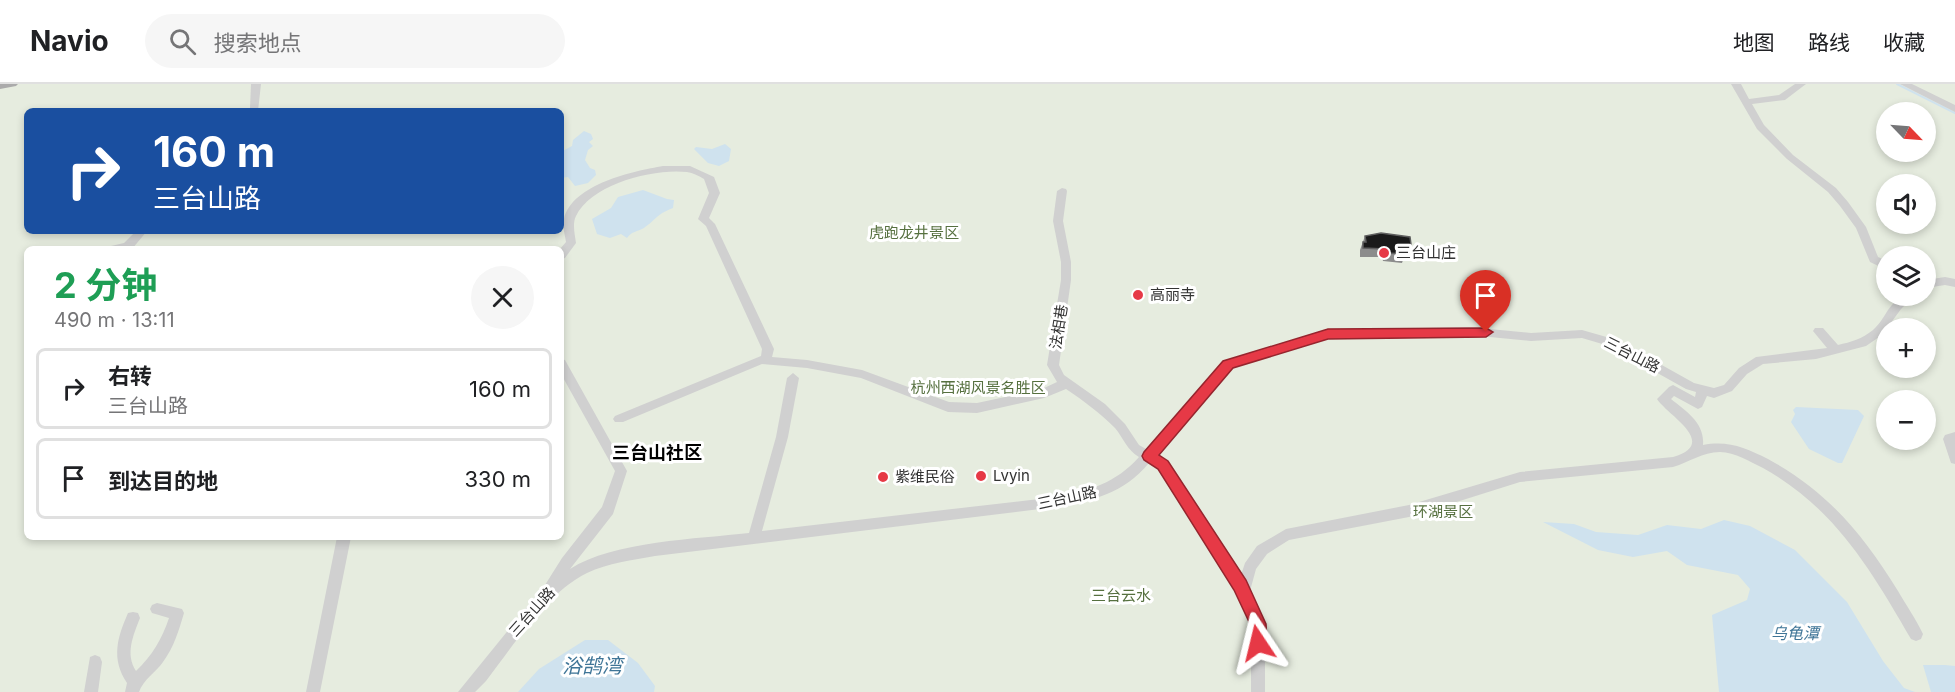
<!DOCTYPE html>
<html lang="zh">
<head>
<meta charset="utf-8">
<style>
	body { margin:0; font-family:Inter,"Noto Sans SC",sans-serif; background:#f6f6f6; color:#202124; height:100vh; display:flex; flex-direction:column; font-size:22px; white-space:nowrap }
	* { box-sizing:border-box; margin:0 }
	p { font-size:20px; color:#757577 }
	.icon { flex:none; width:33px; height:33px; fill:none; stroke:currentColor; stroke-width:2; stroke-linecap:round; stroke-linejoin:round }
	.map { position:relative; flex:1; overflow:hidden }
	.sheet { position:absolute; left:24px; top:162px; width:540px; height:294px; display:flex; flex-direction:column; background:#fff; border-radius:9px; box-shadow:0 3px 9px #0003 }
	.sheet>* { flex:none }
	.banner { position:absolute; left:24px; top:24px; width:540px; height:126px; border-radius:9px; box-shadow:0 3px 9px #0003; background:#1a4fa0; color:#fff; overflow:hidden }
	.needle { width:39px; rotate:115deg }
	.tools { position:absolute; left:1876px; top:18px; display:grid; gap:12px }
	.tools a { display:grid; place-items:center; width:60px; height:60px; border-radius:50%; background:#fff; box-shadow:0 3px 9px #0003; font-size:30px }
	.pin { position:absolute; display:grid; place-items:center; width:51px; height:51px; color:#fff; margin:-62px -26px; border-radius:50% 50% 50% 0; rotate:-45deg; box-shadow:0 0 6px #0007 }
	.pin .icon { rotate:45deg }
	.me { position:absolute; width:66px; margin:-33px; rotate:350deg; stroke-linejoin:round; filter:drop-shadow(0 0 4px #0008) }
	.turn { display:flex; align-items:center; gap:21px; height:126px; padding:0 30px; font-size:27px }
	.turn .icon { width:78px; height:78px; stroke-width:2.5 }
	.turn b { display:block; font-size:42px; line-height:51px }
	.round { display:grid; place-items:center; flex:none; width:63px; height:63px; border-radius:32px; background:#f6f6f6 }
	.head { display:flex; align-items:center; justify-content:space-between; height:102px; padding:0 30px }
	h1 { font-size:36px; font-weight:700; line-height:45px; color:#1e9e55 }
	ul { padding:0; list-style:none }
	li { display:flex; align-items:center; gap:18px; height:81px; margin:0 12px 9px; padding:0 18px; border:3px solid #e0e0e0; border-radius:9px }
	li div { flex:1 }
	li b { display:block; font-size:22px }
	li em { font-style:normal }
	header { display:flex; align-items:center; gap:36px; box-sizing:border-box; height:84px; padding:0 30px; background:#fff; border-bottom:2px solid #e0e0e0 }
	header strong { font-size:28px }
	nav { display:flex; gap:33px; margin-inline-start:auto; font-size:21px }
	.search { width:420px; height:54px; background:#f6f6f6; display:flex; align-items:center; gap:15px; box-sizing:border-box; padding:0 21px; border-radius:33px; color:#757577; font-size:22px }
	.map>svg:first-child { display:block }
</style>
</head>
<body>
<header>
<strong>Navio</strong>
<div class="search"><svg class="icon" aria-label="search" viewBox="0 0 24 24"><circle cx="10" cy="10" r="6"/><path d="M15 15l6 6"/></svg>搜索地点</div>
<nav><a>地图</a><a>路线</a><a>收藏</a></nav>
</header>
<div class="map">
<svg width="1955" height="608" viewBox="0 0 1955 608">
	<rect width="100%" height="100%" fill="#fff"/>
	<path fill="#e6ecdf" fill-rule="evenodd" d="M 0,0 L 1955,0 L 1955,608 L 0,608 ZM 27,27 L 561,27 L 561,147 L 27,147 ZM 1887,28 L 1926,28 L 1926,68 L 1887,68 ZM 1887,100 L 1926,100 L 1926,140 L 1887,140 ZM 27,165 L 561,165 L 561,453 L 27,453 ZM 1887,172 L 1926,172 L 1926,212 L 1887,212 ZM 1887,244 L 1926,244 L 1926,284 L 1887,284 ZM 1887,316 L 1926,316 L 1926,356 L 1887,356 Z"/>
	<g fill="#cfe2ee">
		<path d="M 584,47 L 591,50 L 593,55 L 589,58 L 593,62 L 588,66 L 585,76 L 590,84 L 595,86 L 596,91 L 588,99 L 575,102 L 568,93 L 561,94 L 561,68 L 572,62 L 573,56 Z"/>
		<path d="M 725,60 L 731,65 L 729,77 L 719,82 L 708,79 L 694,65 L 696,63 L 712,65 Z"/>
		<path d="M 643,106 L 667,115 L 674,116 L 673,124 C 655,131 657,135 644,144 C 637,148 632,147 627,154 L 621,150 L 610,154 L 597,150 L 592,135 L 611,124 L 618,113 Z"/>
		<path d="M 1796,323 L 1858,326 L 1864,332 L 1842,379 L 1838,379 L 1809,365 L 1791,338 L 1795,330 L 1793,326 Z"/>
		<path d="M 1724,436 L 1750,442 L 1795,466 L 1847,518 L 1883,577 L 1904,604 L 1915,608 L 1719,608 L 1712,531 L 1747,516 L 1750,505 L 1738,491 L 1687,481 L 1667,467 L 1633,473 L 1598,466 L 1543,438 L 1574,440 L 1596,448 L 1638,451 L 1667,441 L 1701,445 Z"/>
		<path d="M 585,556 L 608,556 L 638,579 L 655,602 L 654,608 L 518,608 L 539,585 Z"/>
		<path d="M 1945,581 L 1955,582 L 1955,608 L 1931,608 L 1923,581 Z"/>
	</g>
	<g fill="none" stroke-linecap="round" stroke-linejoin="round">
		<path stroke="#cfe2ee" stroke-width="2" d="M 1897,0 L 1955,29"/>
		<g fill="#d0d0d0" fill-rule="evenodd">
			<path d="M 251,0 L 261,0 L 258,27 L 248,27 L 250,24 Z"/>
			<path d="M 1731,0 L 1741,0 L 1749,15 L 1779,11 L 1795,0 L 1806,0 L 1785,16 L 1752,20 L 1764,41 L 1793,71 L 1836,104 L 1848,118 L 1866,143 L 1878,173 L 1887,177 L 1887,186 L 1870,178 L 1856,144 L 1840,122 L 1828,108 L 1787,75 L 1757,45 Z"/>
			<path d="M 1900,0 L 1912,0 L 1955,21 L 1955,28 Z"/>
			<path d="M 663,82 L 690,82 L 714,93 L 720,109 L 709,134 L 715,140 L 774,265 L 772,273 L 807,276 L 862,286 L 949,318 L 977,319 L 1042,305 L 1057,298 L 1047,281 L 1061,196 L 1061,178 L 1053,137 L 1057,107 L 1062,104 L 1066,105 L 1067,107 L 1063,137 L 1071,178 L 1071,196 L 1059,281 L 1064,291 L 1105,320 L 1125,340 L 1139,361 L 1146,365 L 1224,277 L 1328,246 L 1469,243 L 1531,249 L 1582,246 L 1617,256 L 1694,299 L 1714,304 L 1724,301 L 1739,284 L 1756,273 L 1827,264 L 1813,247 L 1815,244 L 1823,244 L 1838,261 C 1851,258 1862,255 1873,246 C 1889,232 1888,212 1914,212 L 1901,225 L 1882,251 L 1866,262 L 1816,275 L 1763,280 L 1747,290 L 1732,307 L 1714,314 L 1707,312 L 1702,323 L 1698,325 L 1674,312 L 1671,315 C 1686,327 1705,339 1703,361 C 1728,356 1746,364 1768,375 C 1827,407 1863,450 1898,507 C 1906,521 1916,535 1923,550 L 1921,555 L 1916,557 L 1911,555 C 1871,486 1834,423 1763,384 C 1750,378 1735,368 1720,368 C 1702,368 1690,378 1673,383 L 1520,398 L 1409,433 L 1289,456 L 1267,470 L 1256,485 L 1250,507 L 1265,540 L 1265,608 L 1251,608 L 1251,540 L 1235,505 L 1159,385 L 1149,379 C 1123,410 1094,416 1056,423 L 655,472 C 633,476 608,479 587,489 C 546,509 514,561 486,597 L 475,608 L 458,608 L 545,501 L 562,474 L 602,423 L 615,387 L 561,290 L 561,275 L 565,276 L 627,387 L 613,430 L 570,485 C 613,457 698,455 749,449 L 776,353 L 787,294 L 793,289 L 799,294 L 788,353 L 762,447 L 1056,413 C 1089,407 1116,399 1139,373 C 1127,366 1124,355 1115,344 C 1100,329 1084,317 1066,305 L 1044,314 L 977,329 L 948,328 L 861,294 L 807,284 L 762,280 L 623,338 L 615,338 L 613,335 L 615,332 L 761,272 L 762,265 L 706,142 L 698,135 L 709,109 L 704,95 C 699,92 693,89 687,88 C 654,84 591,100 576,132 C 572,140 575,151 576,159 L 565,174 L 561,175 L 560,165 L 566,158 C 565,151 562,142 564,135 C 572,100 634,87 663,82 ZM 1469,251 L 1531,257 L 1582,254 L 1609,262 L 1686,305 L 1696,308 L 1695,313 L 1673,301 L 1669,303 L 1657,315 C 1667,331 1720,359 1673,373 L 1520,388 L 1409,421 L 1286,445 L 1257,462 L 1245,479 L 1241,491 L 1167,377 L 1156,371 L 1232,283 L 1328,254 Z"/>
			<path d="M 136,147 L 147,147 L 132,165 L 110,165 L 111,162 L 124,159 Z"/>
			<path d="M 1945,193 L 1955,195 L 1955,203 L 1945,201 L 1926,204 L 1926,196 Z"/>
			<path d="M 1955,348 L 1955,380 L 1951,379 L 1943,355 L 1945,351 Z"/>
			<path d="M 337,453 L 351,453 L 320,608 L 306,608 Z"/>
			<path d="M 157,519 L 182,525 L 184,529 C 179,546 174,563 163,578 C 156,588 143,596 139,608 L 125,608 L 127,599 C 111,575 117,554 128,529 L 133,528 L 138,529 L 140,534 C 133,552 125,570 136,587 C 152,572 162,555 169,534 L 152,529 L 150,525 L 152,521 Z"/>
			<path d="M 95,571 L 100,573 L 102,578 L 98,608 L 84,608 L 90,573 Z"/>
		</g>
		<path fill="#ababab" fill-rule="evenodd" d="M 0,0 L 18,0 L 16,2 L 0,5 Z"/>
	</g>
	<path fill="#8c8c8c" d="M 1365,152 L 1412,168 L 1409,177 L 1403,176 L 1402,179 L 1383,177 L 1382,173 L 1360,173 L 1360,166 Z"/>
	<path fill="#1a1a1a" stroke="#5f5f5f" stroke-width="1.5" d="M 1381,149 L 1410,153 L 1412,168 L 1405,168 L 1405,170 L 1386,169 L 1385,165 L 1363,164 L 1363,158 L 1366,158 L 1365,152 Z"/>
	<path fill="#e63946" stroke="#96252e" stroke-width="1.5" d="M 1486,244 L 1493,248 L 1486,253 L 1328,255 L 1233,284 L 1159,371 L 1168,377 L 1246,496 L 1266,540 L 1267,559 L 1264,564 L 1258,566 L 1253,564 L 1250,540 L 1234,506 L 1158,385 L 1144,376 L 1142,372 L 1144,368 L 1223,277 L 1328,245 Z"/>
	<g fill="#e63946" stroke="#fff" stroke-width="2">
		<circle cx="1384" cy="169" r="6"/>
		<circle cx="1138" cy="211" r="6"/>
		<circle cx="981" cy="392" r="6"/>
		<circle cx="883" cy="393" r="6"/>
	</g>
	<g text-anchor="middle" stroke-width="6" stroke-linejoin="round" paint-order="stroke">
		<g font-size="15" fill="#56703f" stroke="#fff">
			<text x="914" y="154">虎跑龙井景区</text>
			<text x="978" y="309">杭州西湖风景名胜区</text>
			<text x="1443" y="433">环湖景区</text>
			<text x="1121" y="517">三台云水</text>
		</g>
		<g font-size="15" fill="#333" stroke="#fff" text-anchor="start">
			<text x="1396" y="174">三台山庄</text>
			<text x="1150" y="216">高丽寺</text>
			<text x="993" y="397">Lvyin</text>
			<text x="895" y="398">紫维民俗</text>
		</g>
		<g font-size="15" fill="#333" stroke="#fff">
			<text transform="translate(1059 243) rotate(-81)" y="5">法相巷</text>
			<text transform="translate(1632 271) rotate(27)" y="5">三台山路</text>
			<text transform="translate(1067 414) rotate(-12)" y="5">三台山路</text>
			<text transform="translate(532 528) rotate(-48)" y="5">三台山路</text>
		</g>
		<g font-size="16" font-style="italic" fill="#3f7597" stroke="#fff">
			<text x="1795" y="555">乌龟潭</text>
		</g>
		<g font-size="18" font-weight="bold" fill="#000" stroke="#fff">
			<text x="657" y="375">三台山社区</text>
		</g>
		<g font-size="20" font-style="italic" fill="#3f7597" stroke="#fff">
			<text x="592" y="589">浴鹄湾</text>
		</g>
	</g>
</svg>
<div class="tools">
<a><svg class="needle" viewBox="-14 -14 28 28"><path d="M0-13l5 13h-10z" fill="#e53935"/><path d="M0 13l5-13h-10z" fill="#757577"/></svg></a>
<a><svg class="icon" aria-label="sound" viewBox="0 0 24 24"><path d="M4 9h4l5-4v14l-5-4H4zM17 9q2 3 0 6"/></svg></a>
<a><svg class="icon" aria-label="layers" viewBox="0 0 24 24"><path d="M12 4l9 5-9 5-9-5zM3 14l9 5 9-5"/></svg></a>
<a>+</a>
<a>−</a>
</div>
<div class="pin" style="left:1486px;top:248px;background:#d93025"><svg class="icon" aria-label="arrive" viewBox="0 0 24 24"><path d="M6 21V4h12l-3 4 3 4H6"/></svg></div>
<svg class="me" style="left:1258px;top:559px" viewBox="-20 -20 40 40"><path d="M0-17L14 15 0 8-14 15z" fill="#e63946" stroke="#fff" stroke-width="4"/></svg>
<div class="banner">
<div class="turn"><svg class="icon" aria-label="right" viewBox="0 0 24 24"><path d="M7 20v-9h11M14 6l5 5-5 5"/></svg><div><b>160 m</b>三台山路</div></div>
</div>
<section class="sheet">
<div class="head"><div><h1>2 分钟</h1><p>490 m · 13:11</p></div><a class="round"><svg class="icon" aria-label="close" viewBox="0 0 24 24"><path d="M6 6l12 12M18 6L6 18"/></svg></a></div>
<ul>
<li><svg class="icon" aria-label="right" viewBox="0 0 24 24"><path d="M7 20v-9h11M14 6l5 5-5 5"/></svg><div><b>右转</b><p>三台山路</p></div><em>160 m</em></li>
<li><svg class="icon" aria-label="arrive" viewBox="0 0 24 24"><path d="M6 21V4h12l-3 4 3 4H6"/></svg><div><b>到达目的地</b></div><em>330 m</em></li>
</ul>
</section>
</div>
</body>
</html>
